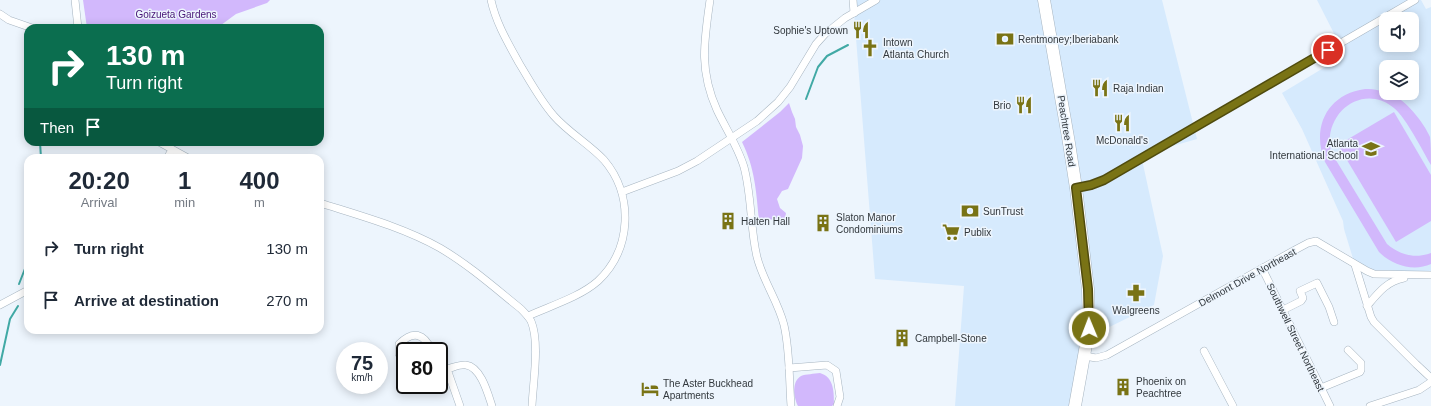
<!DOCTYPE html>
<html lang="en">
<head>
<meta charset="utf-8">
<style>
	body { margin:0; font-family:Arial,sans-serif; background:#f6f6f7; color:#1f2937; height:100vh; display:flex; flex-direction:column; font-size:15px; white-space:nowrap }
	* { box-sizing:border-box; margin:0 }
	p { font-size:13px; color:#747a83 }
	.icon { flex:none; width:22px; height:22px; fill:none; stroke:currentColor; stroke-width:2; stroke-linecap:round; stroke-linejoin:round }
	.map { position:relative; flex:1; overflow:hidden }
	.sheet { position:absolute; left:24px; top:154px; width:300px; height:180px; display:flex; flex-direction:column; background:#fff; border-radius:12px; box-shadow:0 2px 10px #0003 }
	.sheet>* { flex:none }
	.banner { position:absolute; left:24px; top:24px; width:300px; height:122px; border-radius:12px; box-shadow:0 2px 10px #0003; background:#0b6e4f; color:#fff; overflow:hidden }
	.fabs { position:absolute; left:1379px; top:12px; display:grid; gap:8px }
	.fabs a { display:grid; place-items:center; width:40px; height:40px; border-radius:8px; background:#fff; box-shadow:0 2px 10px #0003; font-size:20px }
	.speed { position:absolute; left:336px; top:342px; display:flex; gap:8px; font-size:20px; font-weight:700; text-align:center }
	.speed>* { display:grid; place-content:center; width:52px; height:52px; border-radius:50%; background:#fff; box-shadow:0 2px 10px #0003; line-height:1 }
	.speed small { font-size:10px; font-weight:400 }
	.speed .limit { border:2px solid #111; border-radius:6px; background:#fff; color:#111 }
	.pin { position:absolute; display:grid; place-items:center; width:34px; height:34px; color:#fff; margin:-17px; border:2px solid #fff; border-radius:50%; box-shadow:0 1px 4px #0007 }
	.me { position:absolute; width:44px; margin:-22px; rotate:359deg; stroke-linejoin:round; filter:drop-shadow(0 0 3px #0008) }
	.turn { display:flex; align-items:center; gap:14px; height:84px; padding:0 16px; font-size:18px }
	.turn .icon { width:52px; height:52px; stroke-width:2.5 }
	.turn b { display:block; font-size:28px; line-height:34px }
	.then { display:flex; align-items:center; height:38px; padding:0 16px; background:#0003; gap:8px; font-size:15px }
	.eta { display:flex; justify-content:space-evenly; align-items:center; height:68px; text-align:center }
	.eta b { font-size:24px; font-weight:800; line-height:28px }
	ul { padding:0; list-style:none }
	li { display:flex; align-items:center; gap:12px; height:52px; padding:0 16px }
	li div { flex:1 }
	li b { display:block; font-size:15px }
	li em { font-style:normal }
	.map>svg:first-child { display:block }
</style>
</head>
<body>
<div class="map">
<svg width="1431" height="406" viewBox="0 0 1431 406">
	<rect width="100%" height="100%" fill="#edf5fd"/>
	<g fill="#d6eafd" fill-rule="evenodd">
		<path d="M 853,0 L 1162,0 L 1197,139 L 1141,155 L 1163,256 L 1154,305 L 1083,340 L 1071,406 L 955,406 L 964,286 L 875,279 Z"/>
		<path d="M 1317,0 L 1421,0 L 1426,9 L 1431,7 L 1431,275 L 1374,274 L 1355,265 L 1344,229 L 1343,221 L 1302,129 L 1282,93 L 1345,55 ZM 1386,19 L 1412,19 L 1412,45 L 1386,45 ZM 1386,67 L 1412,67 L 1412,93 L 1386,93 Z"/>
	</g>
	<g fill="#d2b8fc">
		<path d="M 83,0 L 270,0 L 267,3 L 236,14 L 217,28 L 87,28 Z"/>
		<path d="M 1365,89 C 1375,89 1384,91 1391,94 C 1406,100 1424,123 1430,137 C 1431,145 1431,157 1431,165 C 1422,150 1407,119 1394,108 C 1363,82 1322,113 1331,152 L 1387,244 C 1400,255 1415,259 1431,253 L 1431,264 C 1413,272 1392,265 1379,252 L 1325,162 C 1311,128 1327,94 1365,89 Z"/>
		<path d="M 789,103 L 792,112 L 795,119 L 796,127 L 800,135 L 803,146 L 802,158 L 788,189 L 782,191 L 777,199 L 780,208 L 786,213 L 785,219 L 759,220 C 756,190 755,169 742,142 L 780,112 Z"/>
		<path d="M 1394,112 L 1431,175 L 1431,221 L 1396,242 L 1338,145 Z"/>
		<path d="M 820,373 C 834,377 834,392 834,404 L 832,406 L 798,406 C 794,398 791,382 801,376 C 806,374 814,374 820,373 Z"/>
	</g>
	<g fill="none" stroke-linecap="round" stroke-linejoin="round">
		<g stroke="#41a9a5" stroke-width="2">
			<path d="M 806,99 L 818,67 L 827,56 L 848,45"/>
			<path d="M 40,142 L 41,158"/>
			<path d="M 19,284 L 28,261"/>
			<path d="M 0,365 L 10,319 L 18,306"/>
		</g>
		<g stroke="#a6b4c0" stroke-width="8">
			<g id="street">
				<path d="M 75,0 L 78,28"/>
				<path d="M 491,0 C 496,23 508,43 519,63 C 530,81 540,100 554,116 C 569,133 589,144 604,160 C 634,195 632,249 598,281 C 580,297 550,306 528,316"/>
				<path d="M 710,0 C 704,42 699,70 717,110 C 726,129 738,147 744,167 C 752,197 750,228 757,257 C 763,281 778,301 784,325 C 790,351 789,379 791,406"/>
				<path d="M 853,0 L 854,13"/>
				<path d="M 0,14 L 9,20 L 32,28"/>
				<path d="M 159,142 L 188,158"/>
				<path d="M 167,158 L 172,150"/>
				<path d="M 1076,188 L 1091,185 L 1104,180 L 1415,0"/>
				<path d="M 622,192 L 678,171 L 697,161 L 757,121 L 778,102 L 790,87 L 816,44 L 825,34 L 845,18 L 876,0"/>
				<path d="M 320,203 C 361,216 402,227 440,248 C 469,265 495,288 521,309 C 525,313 528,316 531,321 C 540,342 533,383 532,406"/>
				<path d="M 1355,265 L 1371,317 L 1374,322 L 1416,364 L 1431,378"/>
				<path d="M 1262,268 L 1330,406"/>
				<path d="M 0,305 L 28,290"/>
				<path d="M 1367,306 C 1378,293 1387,281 1404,278"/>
				<path d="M 1283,310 L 1301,301 L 1303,298 L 1300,291 L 1317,283 L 1329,307 L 1334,322"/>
				<path d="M 1204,351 L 1233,406"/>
				<path d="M 1085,356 L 1096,358 L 1107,355 L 1293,251 L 1308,243 L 1316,241 L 1367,271 L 1374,274 L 1431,275"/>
				<path d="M 439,362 L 447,369 L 460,406"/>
				<path d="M 405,363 L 399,354 L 399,344 C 413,330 424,333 432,351"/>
				<path d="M 789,368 L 827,365 L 836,371 L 840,397 L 837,406"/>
				<path d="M 447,369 C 452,368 460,364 466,365 C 481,367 488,394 492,406"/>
				<path d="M 1321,388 L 1360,372 L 1361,370 L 1361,363 L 1348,350"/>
				<path d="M 1370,406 L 1419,390 L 1431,382"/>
			</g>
		</g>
		<g stroke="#a6b4c0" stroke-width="13">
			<path id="highway" d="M 1044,0 L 1069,143 L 1076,188 L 1088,289 L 1089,328 L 1075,406"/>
		</g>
		<use href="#street" stroke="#fff" stroke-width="7"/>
		<use href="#highway" stroke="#fff" stroke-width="12"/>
	</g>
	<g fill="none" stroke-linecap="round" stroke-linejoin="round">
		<g stroke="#4f4b0e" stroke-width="10">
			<path id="route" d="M 1089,328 L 1088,289 L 1076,188 L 1091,185 L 1104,180 L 1328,50"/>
		</g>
		<use href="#route" stroke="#797315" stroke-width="7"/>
	</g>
	<defs>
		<g id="restaurant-bare" transform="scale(1.38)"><path d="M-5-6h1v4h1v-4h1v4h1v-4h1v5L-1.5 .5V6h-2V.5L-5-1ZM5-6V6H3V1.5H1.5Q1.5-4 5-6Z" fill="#797315" stroke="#edf5fd" stroke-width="2.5" paint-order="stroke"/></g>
		<g id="bank-bare" transform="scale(1.38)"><path d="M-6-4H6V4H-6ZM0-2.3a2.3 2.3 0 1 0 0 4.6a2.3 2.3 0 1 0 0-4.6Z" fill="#797315" stroke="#edf5fd" stroke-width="2.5" paint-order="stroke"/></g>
		<g id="church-bare" transform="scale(1.38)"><path d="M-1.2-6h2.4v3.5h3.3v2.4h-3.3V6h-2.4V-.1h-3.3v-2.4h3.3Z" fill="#797315" stroke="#edf5fd" stroke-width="2.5" paint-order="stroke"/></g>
		<g id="school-bare" transform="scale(1.38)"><path d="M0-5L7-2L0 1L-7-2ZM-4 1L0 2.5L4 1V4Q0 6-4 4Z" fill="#797315" stroke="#edf5fd" stroke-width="2.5" paint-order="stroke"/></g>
		<g id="building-bare" transform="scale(1.38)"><path d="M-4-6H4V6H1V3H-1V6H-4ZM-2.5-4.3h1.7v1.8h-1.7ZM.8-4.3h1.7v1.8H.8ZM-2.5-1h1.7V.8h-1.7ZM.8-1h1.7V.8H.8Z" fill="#797315" stroke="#edf5fd" stroke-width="2.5" paint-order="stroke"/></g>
		<g id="supermarket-bare" transform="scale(1.38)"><path d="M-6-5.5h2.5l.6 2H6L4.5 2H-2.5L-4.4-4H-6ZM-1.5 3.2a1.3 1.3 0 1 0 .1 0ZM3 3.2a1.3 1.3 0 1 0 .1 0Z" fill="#797315" stroke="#edf5fd" stroke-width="2.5" paint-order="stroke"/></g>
		<g id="pharmacy-bare" transform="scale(1.38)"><path d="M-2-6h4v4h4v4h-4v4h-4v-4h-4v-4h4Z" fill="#797315" stroke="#edf5fd" stroke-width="2.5" paint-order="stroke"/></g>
		<g id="hotel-bare" transform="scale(1.38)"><path d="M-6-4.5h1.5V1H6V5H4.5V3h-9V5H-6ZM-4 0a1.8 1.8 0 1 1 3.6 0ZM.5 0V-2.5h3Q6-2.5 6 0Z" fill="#797315" stroke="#edf5fd" stroke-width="2.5" paint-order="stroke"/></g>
	</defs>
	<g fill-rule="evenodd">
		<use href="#restaurant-bare" x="861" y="30"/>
		<use href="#bank-bare" x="1005" y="39"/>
		<use href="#church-bare" x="870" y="48"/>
		<use href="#restaurant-bare" x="1100" y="88"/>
		<use href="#restaurant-bare" x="1024" y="105"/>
		<use href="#restaurant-bare" x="1122" y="123"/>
		<use href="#school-bare" x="1371" y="149"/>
		<use href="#bank-bare" x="970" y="211"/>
		<use href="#building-bare" x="728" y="221"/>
		<use href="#building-bare" x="823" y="223"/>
		<use href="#supermarket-bare" x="951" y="232"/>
		<use href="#pharmacy-bare" x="1136" y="293"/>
		<use href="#building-bare" x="902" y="338"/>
		<use href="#building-bare" x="1123" y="387"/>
		<use href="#hotel-bare" x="650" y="389"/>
	</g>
	<g text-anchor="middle" stroke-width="3" stroke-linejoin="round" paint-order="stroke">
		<g font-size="10" fill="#481677" stroke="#edf5fd">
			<text x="176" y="18">Goizueta Gardens</text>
		</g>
		<g font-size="10" fill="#32383d" stroke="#edf5fd" text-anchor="start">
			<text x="848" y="34" text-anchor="end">Sophie's Uptown</text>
			<text x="1018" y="43">Rentmoney;Iberiabank</text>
			<text x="883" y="46">Intown<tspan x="883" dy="12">Atlanta Church</tspan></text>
			<text x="1113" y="92">Raja Indian</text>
			<text x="1011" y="109" text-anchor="end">Brio</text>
			<text x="1122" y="144" text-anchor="middle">McDonald's</text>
			<text x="1358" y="147" text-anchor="end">Atlanta<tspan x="1358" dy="12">International School</tspan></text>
			<text x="983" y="215">SunTrust</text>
			<text x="836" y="221">Slaton Manor<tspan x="836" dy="12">Condominiums</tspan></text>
			<text x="741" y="225">Halten Hall</text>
			<text x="964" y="236">Publix</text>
			<text x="1136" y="314" text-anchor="middle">Walgreens</text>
			<text x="915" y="342">Campbell-Stone</text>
			<text x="1136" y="385">Phoenix on<tspan x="1136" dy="12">Peachtree</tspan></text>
			<text x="663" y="387">The Aster Buckhead<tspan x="663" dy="12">Apartments</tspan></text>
		</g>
		<g font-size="10" fill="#32383d" stroke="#edf5fd">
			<text transform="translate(1067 131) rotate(81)" y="4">Peachtree Road</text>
			<text transform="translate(1247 277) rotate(-29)" y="4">Delmont Drive Northeast</text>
			<text transform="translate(1296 337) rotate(64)" y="4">Southwell Street Northeast</text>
		</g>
	</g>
</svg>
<div class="fabs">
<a><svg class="icon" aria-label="sound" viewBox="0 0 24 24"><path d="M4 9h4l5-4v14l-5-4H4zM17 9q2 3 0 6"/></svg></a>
<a><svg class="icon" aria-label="layers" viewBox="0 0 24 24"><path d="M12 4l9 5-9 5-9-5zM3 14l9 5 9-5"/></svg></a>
</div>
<div class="speed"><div>75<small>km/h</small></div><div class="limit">80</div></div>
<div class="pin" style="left:1328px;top:50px;background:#d93025"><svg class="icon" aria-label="arrive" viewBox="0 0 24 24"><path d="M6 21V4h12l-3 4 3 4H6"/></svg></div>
<svg class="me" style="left:1089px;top:328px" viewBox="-20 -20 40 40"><circle r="17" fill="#797315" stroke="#fff" stroke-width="3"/><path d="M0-11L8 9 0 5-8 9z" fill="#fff"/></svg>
<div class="banner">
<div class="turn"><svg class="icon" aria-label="right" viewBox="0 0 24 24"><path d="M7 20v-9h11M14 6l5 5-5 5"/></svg><div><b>130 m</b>Turn right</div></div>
<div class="then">Then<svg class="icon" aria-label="arrive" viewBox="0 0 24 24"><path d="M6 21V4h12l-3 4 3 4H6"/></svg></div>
</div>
<section class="sheet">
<div class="eta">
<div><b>20:20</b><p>Arrival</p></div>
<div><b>1</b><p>min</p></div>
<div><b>400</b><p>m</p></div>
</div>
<ul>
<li><svg class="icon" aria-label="right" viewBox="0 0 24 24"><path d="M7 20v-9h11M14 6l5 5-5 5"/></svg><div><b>Turn right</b></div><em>130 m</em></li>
<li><svg class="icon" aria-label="arrive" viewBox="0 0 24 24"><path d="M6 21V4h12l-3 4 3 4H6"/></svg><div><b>Arrive at destination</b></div><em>270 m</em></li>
</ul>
</section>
</div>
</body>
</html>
